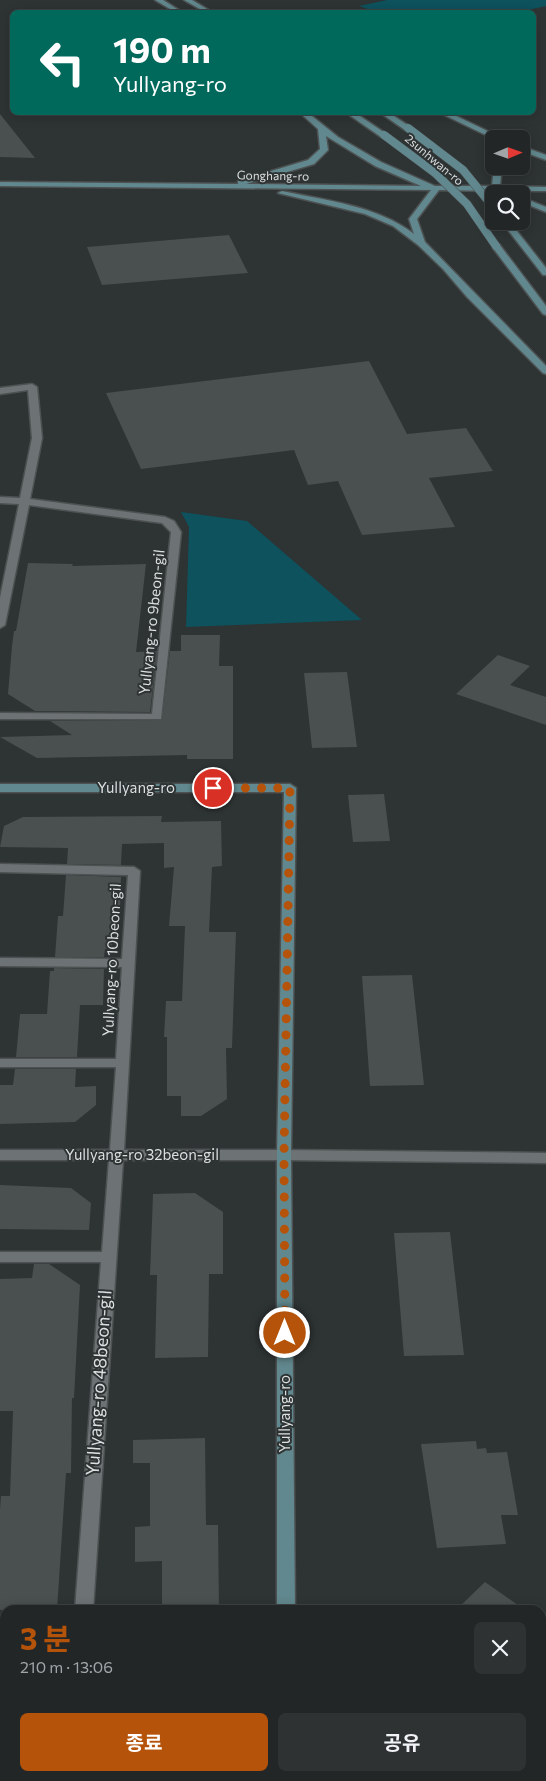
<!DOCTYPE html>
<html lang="ko">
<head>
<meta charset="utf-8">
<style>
	body { margin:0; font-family:Commissioner,"Noto Sans KR",sans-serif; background:#2e3233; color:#f1f3f6; height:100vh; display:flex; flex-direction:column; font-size:19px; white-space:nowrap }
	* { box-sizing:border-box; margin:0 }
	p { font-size:16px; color:#a2a5a7 }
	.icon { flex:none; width:28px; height:28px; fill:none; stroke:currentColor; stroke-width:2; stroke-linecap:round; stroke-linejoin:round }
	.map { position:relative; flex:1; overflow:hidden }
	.sheet { position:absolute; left:0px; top:1605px; width:546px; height:176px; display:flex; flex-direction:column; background:#222627; border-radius:15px 15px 0 0; box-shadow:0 2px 12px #0003,0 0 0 1px #3f4344 }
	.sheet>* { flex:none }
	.guide { position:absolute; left:10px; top:10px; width:526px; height:105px; border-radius:8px; box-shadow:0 2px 12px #0003,0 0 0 1px #3f4344; background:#00695c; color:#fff; overflow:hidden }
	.needle { width:32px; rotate:88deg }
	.tools { position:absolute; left:485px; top:130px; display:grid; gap:10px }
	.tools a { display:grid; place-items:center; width:45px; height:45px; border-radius:8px; background:#222627; box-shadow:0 2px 12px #0003,0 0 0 1px #3f4344; font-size:25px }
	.pin { position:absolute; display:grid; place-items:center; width:42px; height:42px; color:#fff; margin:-21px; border:2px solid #fff; border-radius:50%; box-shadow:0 1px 5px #0007 }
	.me { position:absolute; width:55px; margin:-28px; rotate:0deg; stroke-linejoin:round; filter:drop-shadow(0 0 4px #0008) }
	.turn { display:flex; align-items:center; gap:18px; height:105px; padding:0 20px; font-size:22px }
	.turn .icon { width:65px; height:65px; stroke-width:2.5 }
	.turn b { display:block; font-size:35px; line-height:42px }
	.round { display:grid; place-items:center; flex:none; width:52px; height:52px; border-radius:8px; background:#2e3233 }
	.headline { display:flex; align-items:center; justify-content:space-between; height:85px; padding:0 20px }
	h1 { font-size:30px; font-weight:700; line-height:38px; color:#b45309 }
	.cta { display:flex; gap:10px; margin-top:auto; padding:10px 20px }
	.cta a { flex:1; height:58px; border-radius:8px; background:#b45309; color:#fff; font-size:20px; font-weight:700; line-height:58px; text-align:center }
	.cta a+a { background:#2e3233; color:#f1f3f6 }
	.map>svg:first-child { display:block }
</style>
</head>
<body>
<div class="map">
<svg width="546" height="1781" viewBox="0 0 546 1781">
	<rect width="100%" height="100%" fill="#2e3334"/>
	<g fill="#0d525d">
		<path d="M 387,0 L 546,0 L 546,6 L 519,12 L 376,12 L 359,6 Z"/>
		<path d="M 181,512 L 247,521 L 362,620 L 186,627 L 189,527 Z"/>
	</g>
	<g fill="#4a4f50">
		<path d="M 0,114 L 35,158 L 0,157 Z"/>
		<path d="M 229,235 L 248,273 L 102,285 L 87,247 Z"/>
		<path d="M 369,361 L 407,434 L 466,428 L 493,471 L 429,478 L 455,527 L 362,535 L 338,481 L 308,485 L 294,450 L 141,469 L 106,393 Z"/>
		<path d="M 28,563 L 73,564 L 72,566 L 146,564 L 136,652 L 157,651 L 150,712 L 35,711 L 8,694 L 12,646 L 14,631 L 16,631 Z"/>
		<path d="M 181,635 L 220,635 L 219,666 L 233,666 L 233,759 L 187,759 L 187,755 L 37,758 L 0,737 L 72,735 L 50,721 L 162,720 L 170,651 L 181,651 Z"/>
		<path d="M 498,655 L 530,666 L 510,685 L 546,697 L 546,725 L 456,694 Z"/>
		<path d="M 347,672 L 357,747 L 312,748 L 304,673 Z"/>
		<path d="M 384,794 L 390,841 L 353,842 L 348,795 Z"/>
		<path d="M 162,816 L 161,822 L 221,821 L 222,866 L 212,867 L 209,932 L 236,932 L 232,1048 L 226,1048 L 227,1099 L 201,1116 L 181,1116 L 181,1096 L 167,1096 L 167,1037 L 164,1037 L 166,1001 L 182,1001 L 185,926 L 169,926 L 174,867 L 164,868 L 164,843 L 122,844 L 121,865 L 67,864 L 68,848 L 0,847 L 4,826 L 23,817 Z"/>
		<path d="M 66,875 L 121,877 L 120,912 L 113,912 L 112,948 L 105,949 L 104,957 L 55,957 L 58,916 L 63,916 Z"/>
		<path d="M 54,968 L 104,969 L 103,1005 L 80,1005 L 77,1057 L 16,1057 L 20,1014 L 47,1014 L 50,971 L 54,971 Z"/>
		<path d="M 412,975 L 424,1085 L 370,1086 L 362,976 Z"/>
		<path d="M 15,1069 L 76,1069 L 75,1087 L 96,1086 L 96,1105 L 75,1122 L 0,1124 L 0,1085 L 13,1085 Z"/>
		<path d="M 0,1185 L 71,1188 L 91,1203 L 89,1230 L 0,1229 Z"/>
		<path d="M 195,1193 L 223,1212 L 223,1274 L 209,1274 L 208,1357 L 155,1358 L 157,1275 L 150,1275 L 153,1194 Z"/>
		<path d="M 450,1232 L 464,1355 L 404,1356 L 394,1233 Z"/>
		<path d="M 34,1264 L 49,1264 L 80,1285 L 74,1398 L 72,1398 L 71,1473 L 66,1473 L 57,1610 L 0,1610 L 0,1509 L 1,1496 L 10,1496 L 13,1411 L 0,1411 L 0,1279 L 32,1278 Z"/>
		<path d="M 205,1438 L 206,1525 L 218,1525 L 219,1610 L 162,1610 L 162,1561 L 135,1562 L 135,1527 L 150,1526 L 150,1463 L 133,1463 L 133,1440 Z"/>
		<path d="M 476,1441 L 477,1449 L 486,1448 L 487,1453 L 507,1452 L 518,1515 L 501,1515 L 506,1544 L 437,1548 L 421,1444 Z"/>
		<path d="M 485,1582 L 525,1610 L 456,1610 Z"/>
	</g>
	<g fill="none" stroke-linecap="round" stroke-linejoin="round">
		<g stroke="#4d5152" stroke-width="3">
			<path id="lane" d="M 284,1150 L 546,1153 L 546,1163 L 284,1160 L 279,1158 L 277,1155 L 279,1152 Z"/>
		</g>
		<g stroke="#4d5152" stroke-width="3">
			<g id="street">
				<path d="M 32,384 L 37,387 L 42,438 L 30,499 L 165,517 L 174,521 L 181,532 L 161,719 L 0,719 L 0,713 L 152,714 L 171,532 L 162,523 L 29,505 L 5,625 L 0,628 L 0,598 L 19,504 L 0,503 L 0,497 L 20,498 L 32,438 L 28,390 L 0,394 L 0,388 Z"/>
				<path d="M 0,864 L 134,867 L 140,871 L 124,1150 L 284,1150 L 289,1152 L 291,1155 L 289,1158 L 284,1160 L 123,1160 L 93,1610 L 75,1610 L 101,1262 L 0,1262 L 0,1252 L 102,1252 L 109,1160 L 0,1160 L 0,1150 L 110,1150 L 116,1067 L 0,1067 L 0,1059 L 116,1059 L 122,967 L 0,966 L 0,958 L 122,959 L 128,875 L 0,872 Z"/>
				<path d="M 65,1776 L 83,1776 L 82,1781 L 64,1781 Z"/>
			</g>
		</g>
		<g stroke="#4d5152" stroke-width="3">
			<g id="secondary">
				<path d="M 155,0 L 163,0 L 182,12 L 175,12 Z"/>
				<path d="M 184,0 L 192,0 L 212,12 L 205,12 Z"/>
				<path d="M 299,112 L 307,112 L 338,137 L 381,162 L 435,186 L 492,186 L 494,166 L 502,166 L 500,186 L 546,187 L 546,191 L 507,191 L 506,194 L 494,191 L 439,190 L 417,219 L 425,242 L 546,366 L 546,374 L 543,373 L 467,297 L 443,269 L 418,245 L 393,226 L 365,214 L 278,193 L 282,191 C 327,201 376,205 414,234 L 409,219 L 431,190 L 0,186 L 0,182 L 238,184 L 238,181 L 308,160 L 320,149 L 318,129 ZM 326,136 L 375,166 L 421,186 L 246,184 L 314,164 L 328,150 Z"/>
				<path d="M 345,112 L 354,112 L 388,135 L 381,137 Z"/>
				<path d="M 379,112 L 388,112 L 412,128 L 405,130 Z"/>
				<path d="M 438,112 L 448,112 L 504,139 L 494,139 Z"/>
				<path d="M 521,146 L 546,155 L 546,160 L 521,151 Z"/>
				<path d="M 521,197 L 546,207 L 546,212 L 521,202 Z"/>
				<path d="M 501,221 L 509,221 L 546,268 L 546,275 L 543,275 Z"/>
				<path d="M 493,244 L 499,244 L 546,306 L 546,315 L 543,314 L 493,248 Z"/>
				<path d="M 0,784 L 290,784 L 296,788 L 291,1155 L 295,1610 L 277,1610 L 277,1155 L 284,792 L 0,792 Z"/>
				<rect x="278" y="1776" width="18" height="5"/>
			</g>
		</g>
		<use href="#lane" fill="#6d7374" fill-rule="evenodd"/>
		<use href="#street" fill="#6d7374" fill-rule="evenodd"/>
		<use href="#secondary" fill="#61888e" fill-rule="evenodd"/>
		<g stroke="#4d5152" stroke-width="9" stroke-linecap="butt">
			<g id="secondary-bridge">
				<path d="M 408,128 L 463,170 L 494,208"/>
				<path d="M 384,135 L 435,173 L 467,204 L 496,246"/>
			</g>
		</g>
		<use href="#secondary-bridge" stroke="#61888e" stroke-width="8"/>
	</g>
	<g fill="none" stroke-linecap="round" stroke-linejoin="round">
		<path stroke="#b45309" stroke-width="9" stroke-dasharray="0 16.2" d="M 213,788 L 290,788 L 284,1155 L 285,1333"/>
	</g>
	<g text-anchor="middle" stroke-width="4" stroke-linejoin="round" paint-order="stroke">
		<g font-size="12" fill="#dcdfe0" stroke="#2e3334">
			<text transform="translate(434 160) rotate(40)" y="4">2sunhwan-ro</text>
			<text transform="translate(273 176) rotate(1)" y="4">Gonghang-ro</text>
		</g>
		<g font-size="15" fill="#dcdfe0" stroke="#2e3334">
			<text transform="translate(152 622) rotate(-84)" y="5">Yullyang-ro 9beon-gil</text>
			<text x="136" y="793">Yullyang-ro</text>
			<text transform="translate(112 960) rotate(-87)" y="5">Yullyang-ro 10beon-gil</text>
			<text x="142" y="1160">Yullyang-ro 32beon-gil</text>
			<text transform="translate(285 1414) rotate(-90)" y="5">Yullyang-ro</text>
		</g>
		<g font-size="18" fill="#dcdfe0" stroke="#2e3334">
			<text transform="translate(99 1383) rotate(-86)" y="6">Yullyang-ro 48beon-gil</text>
		</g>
	</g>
</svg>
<div class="tools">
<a><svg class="needle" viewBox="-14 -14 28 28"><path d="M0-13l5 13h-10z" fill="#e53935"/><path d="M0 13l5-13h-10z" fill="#a2a5a7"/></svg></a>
<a><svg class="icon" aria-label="search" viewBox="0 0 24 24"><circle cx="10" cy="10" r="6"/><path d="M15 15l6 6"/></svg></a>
</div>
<div class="pin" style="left:213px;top:788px;background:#d93025"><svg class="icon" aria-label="arrive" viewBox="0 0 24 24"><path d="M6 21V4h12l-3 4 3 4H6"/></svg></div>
<svg class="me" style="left:285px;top:1333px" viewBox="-20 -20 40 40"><circle r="17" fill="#b45309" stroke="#fff" stroke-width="3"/><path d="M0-11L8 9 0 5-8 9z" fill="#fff"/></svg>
<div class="guide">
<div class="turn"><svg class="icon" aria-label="left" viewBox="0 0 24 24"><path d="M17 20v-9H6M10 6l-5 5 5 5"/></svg><div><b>190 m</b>Yullyang-ro</div></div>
</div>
<section class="sheet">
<div class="headline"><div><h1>3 분</h1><p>210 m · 13:06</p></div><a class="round"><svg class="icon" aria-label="close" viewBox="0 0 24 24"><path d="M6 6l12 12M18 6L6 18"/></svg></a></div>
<div class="cta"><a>종료</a><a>공유</a></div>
</section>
</div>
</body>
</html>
